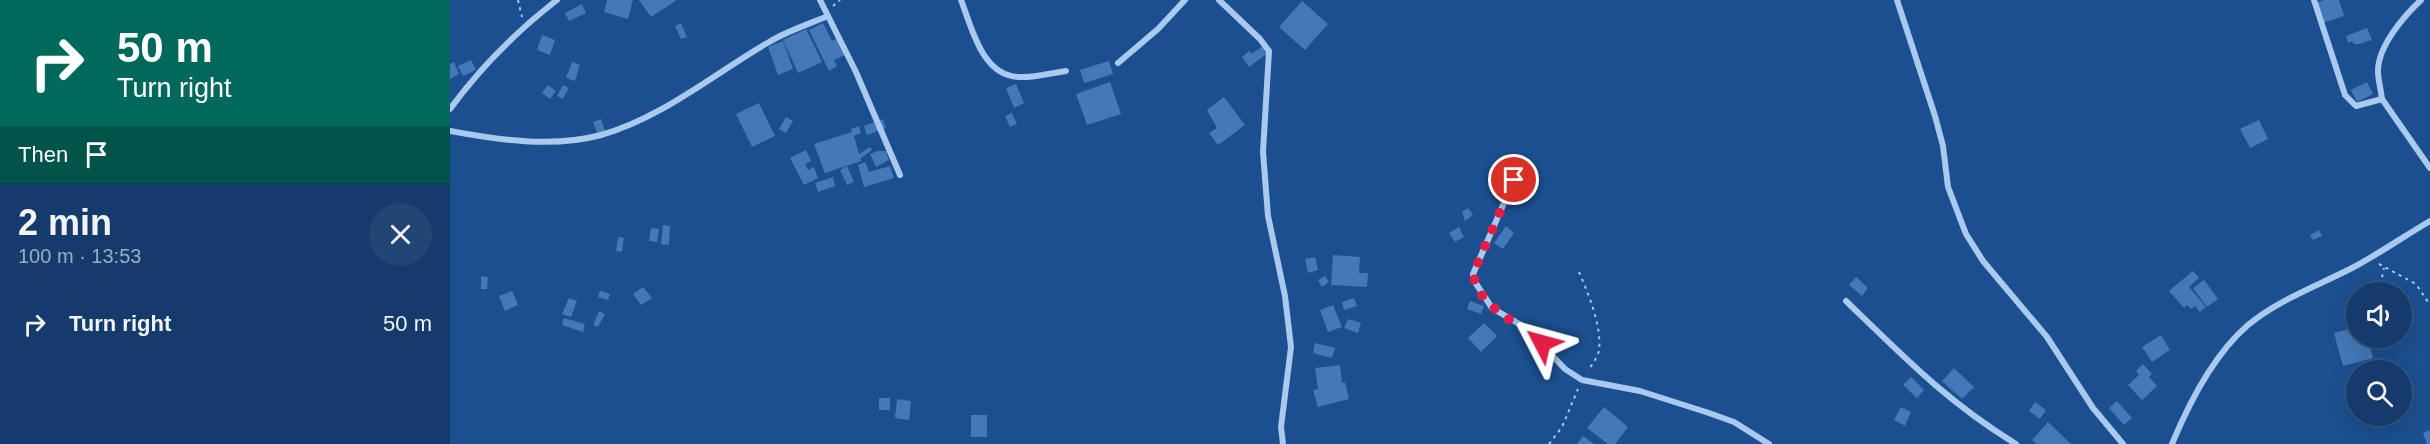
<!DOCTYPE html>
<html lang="en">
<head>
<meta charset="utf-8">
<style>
	body { margin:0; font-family:Helvetica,sans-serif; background:#214673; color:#f1f3f6; height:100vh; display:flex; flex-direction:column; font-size:22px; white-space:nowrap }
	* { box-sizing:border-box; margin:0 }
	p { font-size:20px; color:#9dadc1 }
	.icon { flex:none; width:33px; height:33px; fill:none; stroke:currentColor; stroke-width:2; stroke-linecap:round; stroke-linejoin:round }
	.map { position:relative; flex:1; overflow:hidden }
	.panel { display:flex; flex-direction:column; background:#143b6b; width:450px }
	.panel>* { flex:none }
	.guide { background:#00695c; color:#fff; overflow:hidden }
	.fabs { position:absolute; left:1896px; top:282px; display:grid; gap:12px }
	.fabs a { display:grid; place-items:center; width:66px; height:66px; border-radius:50%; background:#143b6b; box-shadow:0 6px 24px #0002,0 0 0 2px #33557e; font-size:30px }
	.pin { position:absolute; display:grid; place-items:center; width:51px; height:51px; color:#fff; margin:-26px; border:3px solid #fff; border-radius:50%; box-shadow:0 2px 6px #0007 }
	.me { position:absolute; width:66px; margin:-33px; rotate:309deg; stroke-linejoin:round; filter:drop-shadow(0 0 4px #0008) }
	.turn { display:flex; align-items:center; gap:21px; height:126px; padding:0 18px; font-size:27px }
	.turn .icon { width:78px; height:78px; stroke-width:2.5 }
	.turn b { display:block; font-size:42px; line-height:51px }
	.then { display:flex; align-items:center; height:57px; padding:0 18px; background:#0003; gap:12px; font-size:22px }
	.round { display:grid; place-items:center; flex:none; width:63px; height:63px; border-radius:32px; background:#214673 }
	.overview { display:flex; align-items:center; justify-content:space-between; height:102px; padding:0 18px }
	h1 { font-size:36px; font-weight:700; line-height:45px }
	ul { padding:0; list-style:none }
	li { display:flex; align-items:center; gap:18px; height:78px; padding:0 18px }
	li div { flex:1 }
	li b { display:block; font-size:22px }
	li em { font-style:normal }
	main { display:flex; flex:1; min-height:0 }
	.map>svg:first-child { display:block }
</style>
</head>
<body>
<main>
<section class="panel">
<div class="guide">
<div class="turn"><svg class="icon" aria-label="right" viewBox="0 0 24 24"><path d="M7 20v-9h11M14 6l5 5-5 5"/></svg><div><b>50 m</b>Turn right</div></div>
<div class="then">Then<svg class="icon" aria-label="arrive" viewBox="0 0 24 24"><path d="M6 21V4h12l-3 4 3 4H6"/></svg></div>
</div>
<div class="overview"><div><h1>2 min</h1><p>100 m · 13:53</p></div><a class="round"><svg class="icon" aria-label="close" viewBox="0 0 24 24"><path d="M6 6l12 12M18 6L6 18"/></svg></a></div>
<ul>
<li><svg class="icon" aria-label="right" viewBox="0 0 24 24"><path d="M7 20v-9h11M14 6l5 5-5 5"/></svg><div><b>Turn right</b></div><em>50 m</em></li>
</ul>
</section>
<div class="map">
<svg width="1980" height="444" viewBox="0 0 1980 444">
	<rect width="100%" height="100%" fill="#1b4f8f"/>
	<g fill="#4478b7">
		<path d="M 157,0 L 183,0 L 178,19 L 154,12 Z"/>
		<path d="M 189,0 L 227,0 L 201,17 Z"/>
		<path d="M 1874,0 L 1889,0 L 1894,16 L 1872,23 L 1865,3 Z"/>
		<path d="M 852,1 L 878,24 L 855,50 L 829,27 Z"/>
		<path d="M 132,4 L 136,13 L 119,21 L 115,13 Z"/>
		<path d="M 231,23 L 237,37 L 231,39 L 225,26 Z"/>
		<path d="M 373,23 L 382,41 L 387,38 L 395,55 L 384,60 L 387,66 L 379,71 L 359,30 Z"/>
		<path d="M 1917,28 L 1922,40 L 1909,44 L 1904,44 L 1902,41 L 1898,43 L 1896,36 Z"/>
		<path d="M 356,29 L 372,62 L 348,73 L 333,40 Z"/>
		<path d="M 92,35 L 105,40 L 100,55 L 87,50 Z"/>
		<path d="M 333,41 L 343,69 L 328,75 L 318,47 Z"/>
		<path d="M 816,44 L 821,51 L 799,67 L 792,57 L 799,51 L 801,54 Z"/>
		<path d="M 21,60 L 26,70 L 13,76 L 8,66 Z"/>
		<path d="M 659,61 L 663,74 L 634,83 L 630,70 Z"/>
		<path d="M 4,62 L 9,74 L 0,79 L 0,64 Z"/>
		<path d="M 122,62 L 130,65 L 125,81 L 116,78 Z"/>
		<path d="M 660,82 L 671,114 L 637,125 L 626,94 Z"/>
		<path d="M 1917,82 L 1923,94 L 1907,102 L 1901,90 Z"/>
		<path d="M 566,84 L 574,103 L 564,108 L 556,88 Z"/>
		<path d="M 98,85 L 106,91 L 100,99 L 92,93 Z"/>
		<path d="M 113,85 L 119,88 L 113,99 L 107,96 Z"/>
		<path d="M 774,97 L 795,125 L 768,145 L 759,133 L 767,128 L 757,110 Z"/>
		<path d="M 309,103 L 325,136 L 302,147 L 286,114 Z"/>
		<path d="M 562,113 L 567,124 L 560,127 L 555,116 Z"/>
		<path d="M 336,117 L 343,121 L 336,133 L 329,129 Z"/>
		<path d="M 151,119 L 155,131 L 147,133 L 143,122 Z"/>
		<path d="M 433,119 L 436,128 L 417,135 L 414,126 Z"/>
		<path d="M 1809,120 L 1818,139 L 1800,148 L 1790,129 Z"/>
		<path d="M 409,126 L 411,133 L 404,136 L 409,154 L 420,147 L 422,150 L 411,158 L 411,161 L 375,173 L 364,144 L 402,132 L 401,129 Z"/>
		<path d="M 356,150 L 361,161 L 355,164 L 358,170 L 364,167 L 368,178 L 354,185 L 340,158 Z"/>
		<path d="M 428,151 L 436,151 L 439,160 L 426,167 L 420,154 Z"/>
		<path d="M 415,162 L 419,172 L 440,166 L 444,178 L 414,187 L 408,165 Z"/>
		<path d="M 397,166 L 404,182 L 397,185 L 390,170 Z"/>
		<path d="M 383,177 L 385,186 L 368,192 L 365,183 Z"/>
		<path d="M 1018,208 L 1023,215 L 1015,221 L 1012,212 Z"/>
		<path d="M 213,225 L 220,226 L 219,245 L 211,244 Z"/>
		<path d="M 1056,226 L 1064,233 L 1053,249 L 1044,243 Z"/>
		<path d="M 1009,227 L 1014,237 L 1005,242 L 999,233 Z"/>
		<path d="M 201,228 L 209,229 L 207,242 L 199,241 Z"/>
		<path d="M 1869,230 L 1872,236 L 1863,240 L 1860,235 Z"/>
		<path d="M 168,237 L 174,238 L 172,252 L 166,251 Z"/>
		<path d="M 883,255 L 910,257 L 909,273 L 918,273 L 917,287 L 881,285 Z"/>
		<path d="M 865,257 L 868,270 L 858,273 L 855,259 Z"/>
		<path d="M 1743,271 L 1749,278 L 1739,287 L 1756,307 L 1750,312 L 1745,306 L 1741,309 L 1737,305 L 1734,308 L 1719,291 Z"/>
		<path d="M 31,276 L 38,277 L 37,289 L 31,289 Z"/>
		<path d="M 875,276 L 879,282 L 872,287 L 868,280 Z"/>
		<path d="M 1406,277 L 1418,288 L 1412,296 L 1399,285 Z"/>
		<path d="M 1754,280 L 1768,299 L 1757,307 L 1743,288 Z"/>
		<path d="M 193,287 L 202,298 L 191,305 L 183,294 Z"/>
		<path d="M 62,291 L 68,305 L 55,311 L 49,296 Z"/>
		<path d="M 150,291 L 160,294 L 158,300 L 148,297 Z"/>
		<path d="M 119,298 L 127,301 L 121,317 L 112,314 Z"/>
		<path d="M 904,298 L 907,306 L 894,310 L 892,302 Z"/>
		<path d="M 1020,301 L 1034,306 L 1031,314 L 1017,309 Z"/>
		<path d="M 883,305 L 892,327 L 878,332 L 870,310 Z"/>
		<path d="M 149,311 L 155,314 L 148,327 L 143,325 Z"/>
		<path d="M 114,318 L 135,324 L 133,332 L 112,325 Z"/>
		<path d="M 898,319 L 911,323 L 908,333 L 894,328 Z"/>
		<path d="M 1034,323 L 1047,336 L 1031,352 L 1018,338 Z"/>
		<path d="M 1906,327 L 1906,338 L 1918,338 L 1923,358 L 1893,366 L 1884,333 Z"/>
		<path d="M 1711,335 L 1720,350 L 1702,362 L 1692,347 Z"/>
		<path d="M 865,343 L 885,348 L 882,358 L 863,353 Z"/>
		<path d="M 1693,364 L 1702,374 L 1699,377 L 1707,386 L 1692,400 L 1678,385 L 1689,375 L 1686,371 Z"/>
		<path d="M 890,365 L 892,383 L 895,382 L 899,399 L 868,407 L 863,390 L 868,389 L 865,368 Z"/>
		<path d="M 1504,368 L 1524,387 L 1512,399 L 1492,381 Z"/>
		<path d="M 1461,377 L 1474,390 L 1467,398 L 1453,385 Z"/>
		<rect x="429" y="398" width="11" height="12"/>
		<path d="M 447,399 L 461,401 L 459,420 L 445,418 Z"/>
		<path d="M 1667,401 L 1682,418 L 1674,425 L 1659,408 Z"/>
		<path d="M 1585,402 L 1596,410 L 1590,419 L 1579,411 Z"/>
		<path d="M 1154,407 L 1178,427 L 1165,444 L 1158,444 L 1137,428 Z"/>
		<path d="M 1451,407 L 1461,412 L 1455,426 L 1444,420 Z"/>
		<rect x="521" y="415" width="16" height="22"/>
		<path d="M 1598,422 L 1621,444 L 1587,444 L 1582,440 Z"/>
		<path d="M 1980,430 L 1980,444 L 1977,444 L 1973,433 Z"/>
		<path d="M 1133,436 L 1144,444 L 1127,444 Z"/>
	</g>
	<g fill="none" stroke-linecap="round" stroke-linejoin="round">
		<g stroke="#a9c9ee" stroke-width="2" stroke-dasharray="3 4.5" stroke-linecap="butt">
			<path d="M 68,0 L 72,17"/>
			<path d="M 383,6 L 390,0"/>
			<path d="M 1929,264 L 1966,284 L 1980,305"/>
			<path d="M 1129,272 C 1138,293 1152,326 1149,350 C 1148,357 1142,364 1138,371"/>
			<path d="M 1929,292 L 1934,268"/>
			<path d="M 1099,444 L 1112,427 L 1128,389"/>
		</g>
		<g stroke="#a9c9ee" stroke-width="6">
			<path d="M 370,0 L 406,72 L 450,175"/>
			<path d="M 511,0 C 522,28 532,76 569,77 C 584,78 601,73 616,71"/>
			<path d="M 769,0 L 810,39 L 819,51 L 813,152 L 818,216 L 835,296 L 841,347 L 831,427 L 833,444"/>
			<path d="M 1447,0 L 1485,116 L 1493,146 L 1498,187 L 1516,234 L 1533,261 L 1597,337 L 1643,408 L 1673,444"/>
			<path d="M 1864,0 L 1895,95 L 1906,106 L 1932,99 L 1980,168"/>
			<path d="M 668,63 L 708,29 L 735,0"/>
			<path d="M 1932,99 C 1931,90 1928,80 1928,71 C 1928,46 1954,16 1971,0"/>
			<path d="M 0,109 C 30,68 67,31 107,0"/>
			<path d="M 0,131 C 48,140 103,148 151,135 C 212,118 265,73 319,42 C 337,31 359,24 378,16"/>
			<path d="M 1064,180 L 1023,274 L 1025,282 L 1042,308 L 1076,328 L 1115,369 L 1132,380 L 1190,391 L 1259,413 L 1284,422 L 1319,444"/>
			<path d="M 1396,301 C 1453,356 1497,402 1566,444"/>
			<path d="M 1722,444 C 1739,403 1763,355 1798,325 C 1828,300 1867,286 1902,268 C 1929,254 1954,236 1980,221"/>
		</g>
	</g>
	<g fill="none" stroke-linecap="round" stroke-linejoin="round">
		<path stroke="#e11d48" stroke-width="10" stroke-dasharray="0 18" d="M 1064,180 L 1023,274 C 1030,310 1068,321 1092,343"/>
	</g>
</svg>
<div class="fabs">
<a><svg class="icon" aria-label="sound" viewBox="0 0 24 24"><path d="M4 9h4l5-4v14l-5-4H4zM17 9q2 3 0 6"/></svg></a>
<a><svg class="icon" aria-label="search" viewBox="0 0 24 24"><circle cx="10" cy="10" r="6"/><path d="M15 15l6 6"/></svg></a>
</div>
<div class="pin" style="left:1064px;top:180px;background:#d93025"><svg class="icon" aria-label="arrive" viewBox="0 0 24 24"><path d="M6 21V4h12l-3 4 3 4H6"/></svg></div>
<svg class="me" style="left:1092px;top:343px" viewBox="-20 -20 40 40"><path d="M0-17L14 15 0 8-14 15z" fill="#e11d48" stroke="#fff" stroke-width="4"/></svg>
</div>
</main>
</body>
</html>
